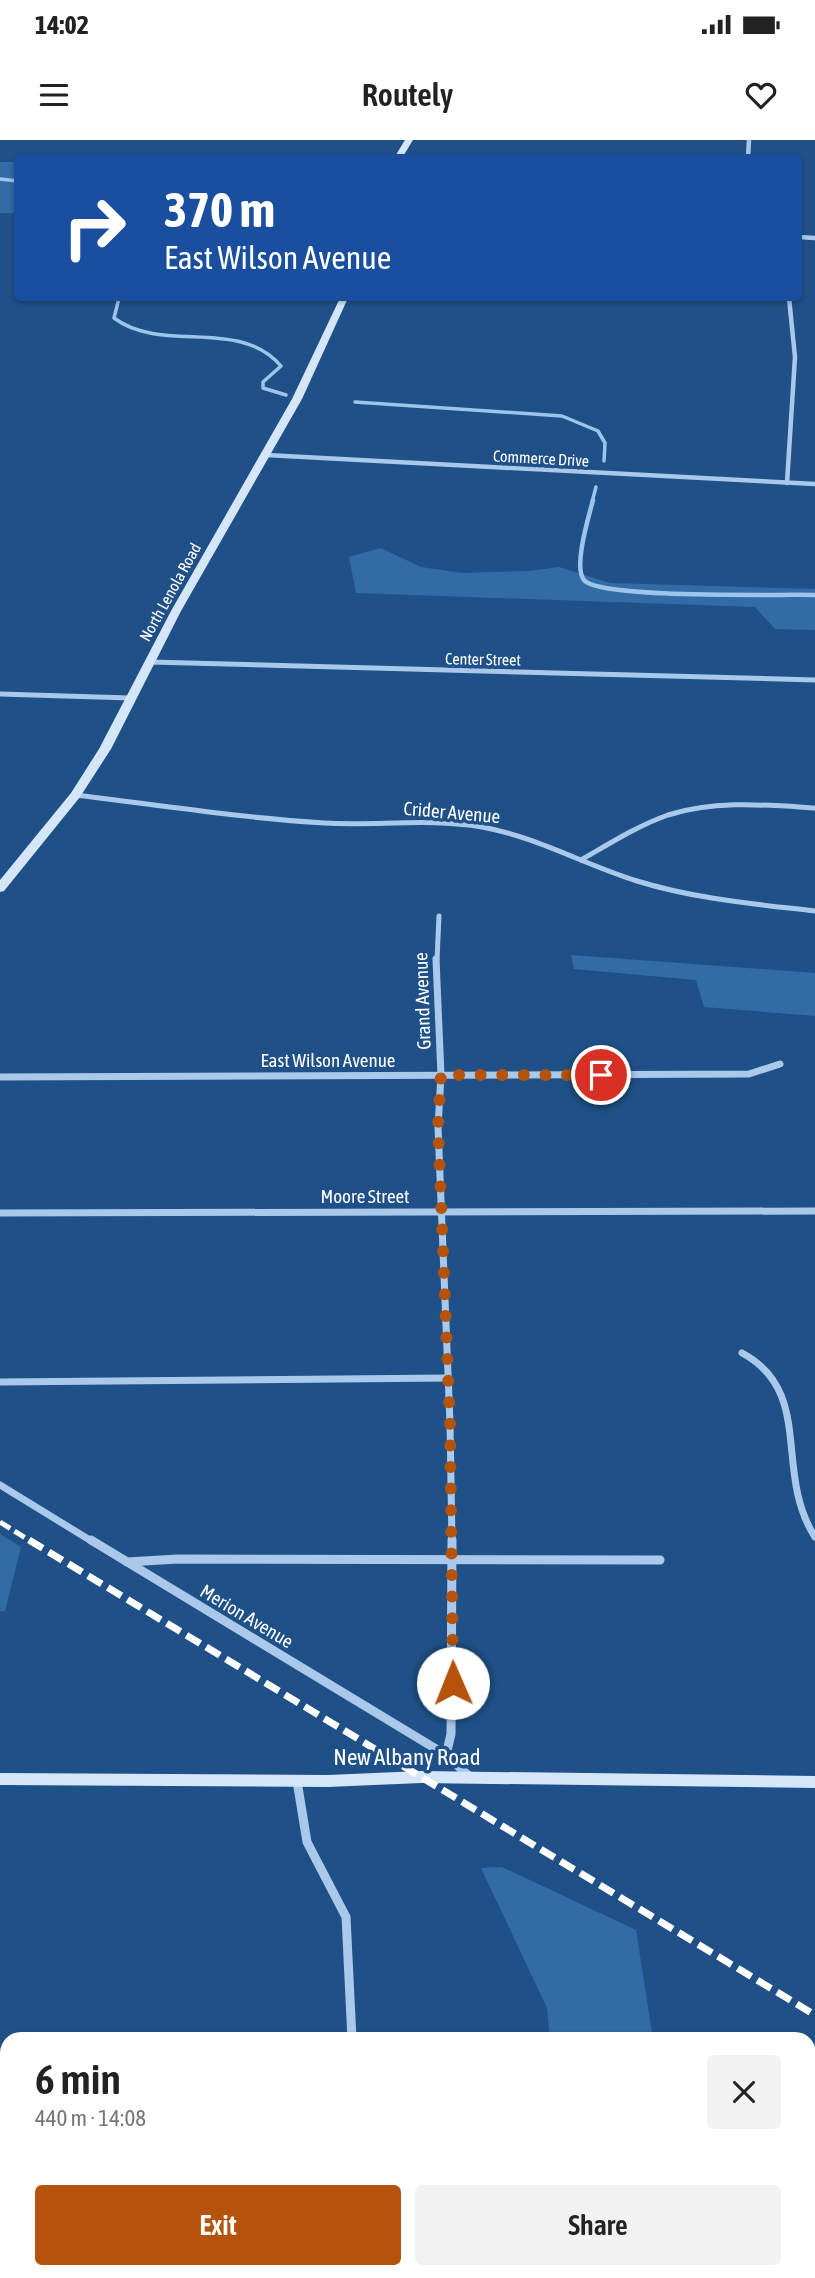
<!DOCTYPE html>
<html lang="en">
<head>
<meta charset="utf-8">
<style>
	body { margin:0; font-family:"Asap Condensed",sans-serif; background:#f2f2f2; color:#222; height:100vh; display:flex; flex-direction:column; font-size:26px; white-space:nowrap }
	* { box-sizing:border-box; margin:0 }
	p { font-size:23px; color:#767676 }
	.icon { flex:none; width:38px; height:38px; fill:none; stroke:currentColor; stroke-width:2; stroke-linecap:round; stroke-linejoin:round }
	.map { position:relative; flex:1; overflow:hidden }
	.drawer { position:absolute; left:0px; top:1892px; width:816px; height:247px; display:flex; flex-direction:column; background:#fff; border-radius:21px 21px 0 0; box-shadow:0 2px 5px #0004 }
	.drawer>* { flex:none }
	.guide { position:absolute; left:14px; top:14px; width:788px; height:147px; border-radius:7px; box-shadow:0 2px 5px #0004; background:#1a4fa0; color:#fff; overflow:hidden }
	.pin { position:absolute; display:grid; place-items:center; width:60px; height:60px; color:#fff; margin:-30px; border:4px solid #fff; border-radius:50%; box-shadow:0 2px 7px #0007 }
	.me { position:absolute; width:77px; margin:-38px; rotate:359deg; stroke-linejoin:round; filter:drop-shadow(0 0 5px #0008) }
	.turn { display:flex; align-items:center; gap:24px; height:147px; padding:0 35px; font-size:32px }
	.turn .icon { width:91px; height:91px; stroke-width:2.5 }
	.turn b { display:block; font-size:49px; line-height:60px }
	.round { display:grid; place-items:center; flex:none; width:74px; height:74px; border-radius:7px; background:#f2f2f2 }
	.headline { display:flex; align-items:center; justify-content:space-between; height:119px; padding:0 35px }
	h1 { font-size:42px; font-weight:600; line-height:52px }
	.action { display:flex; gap:14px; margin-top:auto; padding:14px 35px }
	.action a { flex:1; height:80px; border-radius:7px; background:#b45309; color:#fff; font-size:28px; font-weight:600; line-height:80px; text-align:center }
	.action a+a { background:#f2f2f2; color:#222 }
	.status { display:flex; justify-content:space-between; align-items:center; height:49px; padding:0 35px; background:#fff; direction:ltr }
	.status svg { height:19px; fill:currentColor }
	header { display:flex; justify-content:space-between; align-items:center; height:91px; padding:0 35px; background:#fff; font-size:32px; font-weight:600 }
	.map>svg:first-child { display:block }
</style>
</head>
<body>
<div class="status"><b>14:02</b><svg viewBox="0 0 49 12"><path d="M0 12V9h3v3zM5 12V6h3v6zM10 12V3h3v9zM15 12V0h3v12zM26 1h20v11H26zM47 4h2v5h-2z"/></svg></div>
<header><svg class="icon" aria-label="menu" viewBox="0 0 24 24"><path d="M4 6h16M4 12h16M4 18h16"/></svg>Routely<svg class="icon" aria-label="heart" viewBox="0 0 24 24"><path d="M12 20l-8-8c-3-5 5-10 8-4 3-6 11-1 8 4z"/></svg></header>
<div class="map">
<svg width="815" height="2138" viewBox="0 0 815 2138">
	<rect width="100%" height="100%" fill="#1f5188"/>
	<g fill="#336ba5">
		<rect x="0" y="22" width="17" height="51"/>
		<path d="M 381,408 L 421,427 L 462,433 L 529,431 L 559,427 L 610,443 L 815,449 L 815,490 L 775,489 L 755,467 L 356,453 L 349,417 Z"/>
		<path d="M 571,815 L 815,833 L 815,876 L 704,867 L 696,840 L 574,829 Z"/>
		<path d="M 0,1394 L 21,1407 L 5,1471 L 0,1471 Z"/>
		<path d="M 502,1727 L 636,1790 L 653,1899 L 550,1899 L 547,1868 L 481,1728 Z"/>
		<path d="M 367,2132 L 690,2132 L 691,2138 L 352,2138 Z"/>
	</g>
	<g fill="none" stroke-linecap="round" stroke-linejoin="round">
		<g stroke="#9dc5ec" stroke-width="3.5">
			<path d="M 0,39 L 18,41"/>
			<path d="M 119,158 L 114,178 C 162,214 240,177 281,226 L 263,242 L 263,248 L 286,255"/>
			<path d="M 355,262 L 562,276 L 598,291 L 605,303 L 604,321"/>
			<path d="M 592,362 L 596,347"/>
		</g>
		<path stroke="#9dc5ec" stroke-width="4.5" d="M 593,360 C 589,376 573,427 584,440 C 599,459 781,454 815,455"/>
		<g stroke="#aac9ea" stroke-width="4.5">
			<path d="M 748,18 L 749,0"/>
			<path d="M 798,97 L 815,98"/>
			<path d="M 266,315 L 815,344"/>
			<path d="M 787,343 L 795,217 L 789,158"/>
		</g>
		<g stroke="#aac9ea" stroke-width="5">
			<path d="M 150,522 L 815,540"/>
			<path d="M 0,554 L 130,558"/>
			<path d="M 76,655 C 158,665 241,678 324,683 C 376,686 430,678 482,687 C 537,697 585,725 637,741 C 695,759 755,764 815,771"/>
			<path d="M 581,720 C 609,704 637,686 668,675 C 716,660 766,665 815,668"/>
			<path d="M 437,820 L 439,776"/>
		</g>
		<g stroke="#aac9ea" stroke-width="7">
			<path d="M 436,819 L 441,935 L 438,987 L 450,1283 L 452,1402"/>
			<path d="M 0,937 L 749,934 L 780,924"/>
			<path d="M 0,1073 L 814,1071"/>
			<path d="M 742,1213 C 815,1252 773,1332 815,1397"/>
			<path d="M 0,1242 L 448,1238"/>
			<path d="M 0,1345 L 93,1402"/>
		</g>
		<g stroke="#aac9ea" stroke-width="9">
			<path d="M 91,1400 L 446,1615 L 469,1636"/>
			<path d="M 127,1422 L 178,1419 L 660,1420"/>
			<path d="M 446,1615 L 451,1594 L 452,1400"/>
			<path d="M 297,1641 L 307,1702 L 346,1777 L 352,1899"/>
			<path d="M 360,2132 L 361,2138"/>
		</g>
		<g fill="#d5e6f8" fill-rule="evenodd">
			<path d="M 405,0 L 413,0 L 402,18 L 394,18 Z"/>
			<path d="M 340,158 L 348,158 L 302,259 L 181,471 L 111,609 L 80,657 L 4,751 L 0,752 L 0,740 L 71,653 L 99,609 L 171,471 L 292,259 Z"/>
			<path d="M 421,1631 L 815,1636 L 815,1648 L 421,1643 L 328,1647 L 0,1645 L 0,1633 L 328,1635 Z"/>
		</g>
		<path stroke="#fff" stroke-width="5" stroke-dasharray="12 5" stroke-linecap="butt" d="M 0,1382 L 32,1402"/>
		<path stroke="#fff" stroke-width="7" stroke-dasharray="16 7" stroke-linecap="butt" d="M 29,1400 L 815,1875"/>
	</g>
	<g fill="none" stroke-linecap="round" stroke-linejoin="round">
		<path stroke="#b45309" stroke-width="12" stroke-dasharray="0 21.6" d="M 453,1543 L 450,1283 L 438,987 L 441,935 L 601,935"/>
	</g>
	<g text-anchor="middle" stroke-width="7" stroke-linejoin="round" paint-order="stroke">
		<g font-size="16" fill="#fff" stroke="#1f5188">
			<text transform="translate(541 318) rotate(3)" y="6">Commerce Drive</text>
			<text transform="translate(170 452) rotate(-61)" y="6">North Lenola Road</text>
			<text transform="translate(483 519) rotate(1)" y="6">Center Street</text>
		</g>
		<g font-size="19" fill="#fff" stroke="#1f5188">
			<text transform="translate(452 672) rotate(5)" y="7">Crider Avenue</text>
			<text transform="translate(422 861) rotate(-92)" y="7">Grand Avenue</text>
			<text x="328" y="927">East Wilson Avenue</text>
			<text x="365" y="1063">Moore Street</text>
			<text transform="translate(247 1476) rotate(31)" y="7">Merion Avenue</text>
		</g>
		<g font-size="23" fill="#fff" stroke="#1f5188">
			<text x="407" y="1625">New Albany Road</text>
		</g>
	</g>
</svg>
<div class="pin" style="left:601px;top:935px;background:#d93025"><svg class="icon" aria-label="arrive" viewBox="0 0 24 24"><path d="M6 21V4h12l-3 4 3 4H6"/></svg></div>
<svg class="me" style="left:453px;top:1543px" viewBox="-20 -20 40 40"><circle r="19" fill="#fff"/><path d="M0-13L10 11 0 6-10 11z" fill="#b45309"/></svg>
<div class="guide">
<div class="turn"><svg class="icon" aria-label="right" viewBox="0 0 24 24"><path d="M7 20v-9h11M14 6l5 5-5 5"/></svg><div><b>370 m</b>East Wilson Avenue</div></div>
</div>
<section class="drawer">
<div class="headline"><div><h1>6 min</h1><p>440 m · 14:08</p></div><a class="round"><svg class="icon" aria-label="close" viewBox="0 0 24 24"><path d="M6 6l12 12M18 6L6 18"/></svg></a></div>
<div class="action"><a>Exit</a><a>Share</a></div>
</section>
</div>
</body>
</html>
